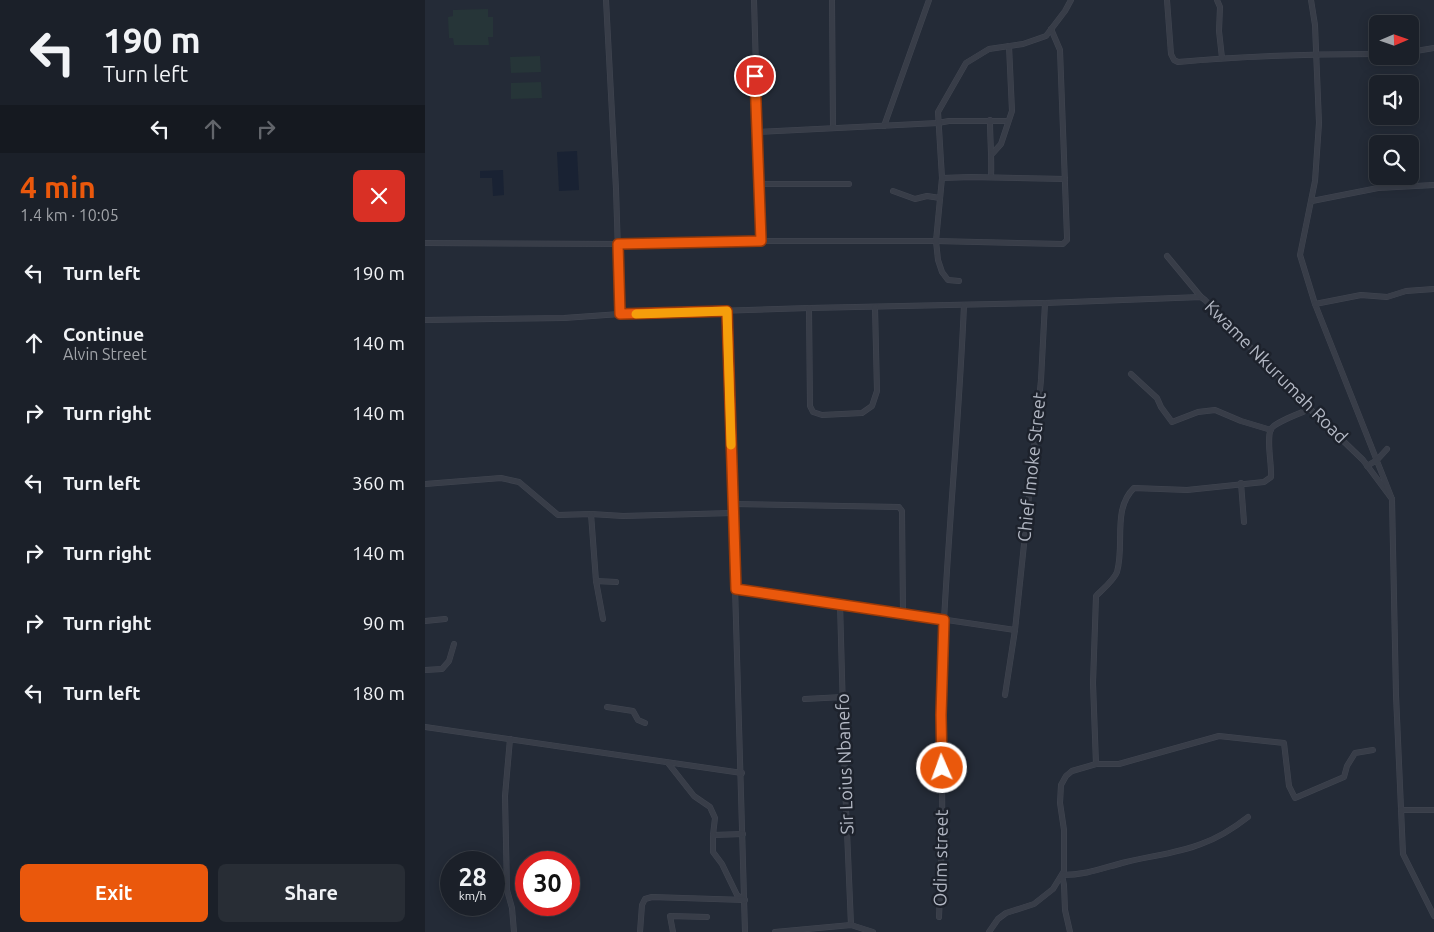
<!DOCTYPE html>
<html lang="en">
<head>
<meta charset="utf-8">
<style>
	body { margin:0; font-family:Ubuntu,sans-serif; background:#282d35; color:#f1f3f6; height:100vh; display:flex; flex-direction:column; font-size:19px; white-space:nowrap }
	* { box-sizing:border-box; margin:0 }
	p { font-size:16px; color:#a0a3a8 }
	.icon { flex:none; width:28px; height:28px; fill:none; stroke:currentColor; stroke-width:2; stroke-linecap:round; stroke-linejoin:round }
	.map { position:relative; flex:1; overflow:hidden }
	.side { display:flex; flex-direction:column; background:#1b2029; width:425px }
	.side>* { flex:none }
	.top-card { background:#1b2029; color:#f1f3f6; overflow:hidden }
	.needle { width:32px; rotate:88deg }
	.fabs { position:absolute; left:944px; top:15px; display:grid; gap:10px }
	.fabs a { display:grid; place-items:center; width:50px; height:50px; border-radius:8px; background:#1b2029; box-shadow:0 2px 12px #0003,0 0 0 1px #393e46; font-size:25px }
	.speed { position:absolute; left:15px; top:851px; display:flex; gap:10px; font-size:25px; font-weight:700; text-align:center }
	.speed>* { display:grid; place-content:center; width:65px; height:65px; border-radius:50%; background:#1b2029; box-shadow:0 2px 12px #0003,0 0 0 1px #393e46; line-height:1 }
	.speed small { font-size:12px; font-weight:400 }
	.speed .limit { border:8px solid #d22; background:#fff; color:#111 }
	.pin { position:absolute; display:grid; place-items:center; width:42px; height:42px; color:#fff; margin:-21px; border:2px solid #fff; border-radius:50%; box-shadow:0 1px 5px #0007 }
	.me { position:absolute; width:55px; margin:-28px; rotate:358deg; stroke-linejoin:round; filter:drop-shadow(0 0 4px #0008) }
	.turn { display:flex; align-items:center; gap:18px; height:105px; padding:0 20px; font-size:22px }
	.turn .icon { width:65px; height:65px; stroke-width:2.5 }
	.turn b { display:block; font-size:35px; line-height:42px }
	.lanes { display:flex; align-items:center; height:48px; padding:0 20px; background:#0003; justify-content:center; gap:25px; direction:ltr }
	.lanes .off { opacity:.35 }
	.round { display:grid; place-items:center; flex:none; width:52px; height:52px; border-radius:8px; background:#282d35 }
	.head { display:flex; align-items:center; justify-content:space-between; height:85px; padding:0 20px }
	h1 { font-size:30px; font-weight:700; line-height:38px; color:#ea580c }
	.cta { display:flex; gap:10px; margin-top:auto; padding:10px 20px }
	.cta a { flex:1; height:58px; border-radius:8px; background:#ea580c; color:#fff; font-size:20px; font-weight:700; line-height:58px; text-align:center }
	.cta a+a { background:#282d35; color:#f1f3f6 }
	ul { padding:0; list-style:none }
	li { display:flex; align-items:center; gap:15px; height:70px; padding:0 20px }
	li div { flex:1 }
	li b { display:block; font-size:19px }
	li em { font-style:normal }
	main { display:flex; flex:1; min-height:0 }
	.map>svg:first-child { display:block }
</style>
</head>
<body>
<main>
<section class="side">
<div class="top-card">
<div class="turn"><svg class="icon" aria-label="left" viewBox="0 0 24 24"><path d="M17 20v-9H6M10 6l-5 5 5 5"/></svg><div><b>190 m</b>Turn left</div></div>
<div class="lanes"><svg class="icon" aria-label="left" viewBox="0 0 24 24"><path d="M17 20v-9H6M10 6l-5 5 5 5"/></svg><svg class="icon off" aria-label="ahead" viewBox="0 0 24 24"><path d="M12 20V5M6 11l6-6 6 6"/></svg><svg class="icon off" aria-label="right" viewBox="0 0 24 24"><path d="M7 20v-9h11M14 6l5 5-5 5"/></svg></div>
</div>
<div class="head"><div><h1>4 min</h1><p>1.4 km · 10:05</p></div><a class="round" style="background:#d93025;color:#fff"><svg class="icon" aria-label="close" viewBox="0 0 24 24"><path d="M6 6l12 12M18 6L6 18"/></svg></a></div>
<ul>
<li><svg class="icon" aria-label="left" viewBox="0 0 24 24"><path d="M17 20v-9H6M10 6l-5 5 5 5"/></svg><div><b>Turn left</b></div><em>190 m</em></li>
<li><svg class="icon" aria-label="ahead" viewBox="0 0 24 24"><path d="M12 20V5M6 11l6-6 6 6"/></svg><div><b>Continue</b><p>Alvin Street</p></div><em>140 m</em></li>
<li><svg class="icon" aria-label="right" viewBox="0 0 24 24"><path d="M7 20v-9h11M14 6l5 5-5 5"/></svg><div><b>Turn right</b></div><em>140 m</em></li>
<li><svg class="icon" aria-label="left" viewBox="0 0 24 24"><path d="M17 20v-9H6M10 6l-5 5 5 5"/></svg><div><b>Turn left</b></div><em>360 m</em></li>
<li><svg class="icon" aria-label="right" viewBox="0 0 24 24"><path d="M7 20v-9h11M14 6l5 5-5 5"/></svg><div><b>Turn right</b></div><em>140 m</em></li>
<li><svg class="icon" aria-label="right" viewBox="0 0 24 24"><path d="M7 20v-9h11M14 6l5 5-5 5"/></svg><div><b>Turn right</b></div><em>90 m</em></li>
<li><svg class="icon" aria-label="left" viewBox="0 0 24 24"><path d="M17 20v-9H6M10 6l-5 5 5 5"/></svg><div><b>Turn left</b></div><em>180 m</em></li>
</ul>
<div class="cta"><a>Exit</a><a>Share</a></div>
</section>
<div class="map">
<svg width="1009" height="932" viewBox="0 0 1009 932">
	<rect width="100%" height="100%" fill="#242b37"/>
	<g fill="#263538">
		<path d="M 63,9 L 63,17 L 68,17 L 68,37 L 63,37 L 64,45 L 29,45 L 28,38 L 24,38 L 23,17 L 28,16 L 28,10 Z"/>
		<path d="M 115,56 L 116,72 L 86,73 L 85,57 Z"/>
		<path d="M 116,82 L 117,98 L 86,99 L 86,83 Z"/>
	</g>
	<g fill="#192233">
		<path d="M 152,151 L 154,190 L 134,191 L 132,152 Z"/>
		<path d="M 78,170 L 79,195 L 68,196 L 67,178 L 55,178 L 55,171 Z"/>
	</g>
	<g fill="none" stroke-linecap="round" stroke-linejoin="round">
		<g stroke="#414651" stroke-width="6">
			<g id="street">
				<path d="M 181,0 L 191,189 L 195,314 L 384,308 L 620,303 L 776,297 L 780,300 L 885,409 L 938,460 L 967,499"/>
				<path d="M 329,0 L 336,241"/>
				<path d="M 407,0 L 408,127"/>
				<path d="M 742,0 L 746,54 L 749,60 L 753,62 C 819,56 886,54 952,54"/>
				<path d="M 792,0 L 795,7 L 794,31 L 797,58"/>
				<path d="M 886,0 L 890,25 L 894,123 L 890,181 L 875,255 L 890,304 L 967,499 L 971,695 L 978,854 L 1009,916"/>
				<path d="M 985,52 L 1009,48"/>
				<path d="M 565,120 C 565,140 567,158 566,177"/>
				<path d="M 459,126 L 504,0"/>
				<path d="M 332,132 L 513,123 L 524,121 L 583,121"/>
				<path d="M 568,153 L 576,144 L 587,111 L 584,46"/>
				<path d="M 517,178 L 546,177 L 640,179"/>
				<path d="M 334,184 L 424,184"/>
				<path d="M 468,191 L 490,199 L 502,196 L 515,198"/>
				<path d="M 887,201 L 953,188 L 1009,185"/>
				<path d="M 0,243 L 193,244 L 336,241 L 511,241 L 638,244 L 642,240 L 642,237 L 635,50 L 626,29"/>
				<path d="M 742,256 L 776,297"/>
				<path d="M 534,281 L 523,280 L 517,272 L 513,260 L 511,241 L 517,178 L 513,112 L 541,63 L 564,49 L 598,44 L 621,36 L 640,11 L 646,0"/>
				<path d="M 890,304 L 936,295 L 962,297 L 981,291 L 1009,289"/>
				<path d="M 384,308 L 385,406 L 388,412 L 397,415 L 437,413 L 447,406 L 452,391 L 450,307"/>
				<path d="M 302,311 L 320,932"/>
				<path d="M 0,320 L 139,318 L 195,314"/>
				<path d="M 706,374 L 732,398 L 736,407 L 747,422 L 773,412 L 790,410 L 816,421 L 846,430"/>
				<path d="M 942,466 L 952,460 L 962,449"/>
				<path d="M 816,483 L 819,522"/>
				<path d="M 0,484 L 76,478 L 94,482 L 133,515 L 166,514 L 198,516 L 308,513"/>
				<path d="M 308,504 L 474,507 L 477,511 L 478,613"/>
				<path d="M 166,514 L 171,581"/>
				<path d="M 311,589 L 590,630"/>
				<path d="M 415,603 L 420,784 L 426,925"/>
				<path d="M 178,619 L 171,581 L 191,582"/>
				<path d="M 0,621 L 20,619"/>
				<path d="M 0,670 L 17,669 L 24,661 L 29,644"/>
				<path d="M 580,695 L 590,630 L 598,554 L 616,380 L 620,303"/>
				<path d="M 380,699 L 418,697"/>
				<path d="M 182,707 L 208,711 L 213,720 L 220,723"/>
				<path d="M 0,727 L 317,773"/>
				<path d="M 85,739 L 80,796 L 82,890 L 87,908 L 89,932"/>
				<path d="M 243,763 L 269,796 L 285,807 L 290,818 L 288,835 L 318,834"/>
				<path d="M 671,764 L 668,683 L 671,596 C 678,589 689,580 692,572 C 700,545 687,509 709,488 L 762,490 L 839,482 L 846,477 C 847,465 841,439 846,429 C 850,422 876,413 885,409"/>
				<path d="M 976,810 L 1009,810"/>
				<path d="M 288,835 L 288,852 L 297,864 L 312,895 L 319,900"/>
				<path d="M 514,917 C 516,873 518,829 517,785 C 517,743 515,702 517,660 C 522,542 534,424 539,305"/>
				<path d="M 215,932 L 217,905 L 220,899 L 227,897 L 320,900"/>
				<path d="M 248,932 L 245,916 L 282,917"/>
				<path d="M 350,932 L 426,925 L 448,932"/>
				<path d="M 564,932 L 573,919 L 581,913 L 609,904 L 628,889 L 639,871 L 639,830 L 635,803 L 636,785 L 641,776 L 647,771 L 671,764 L 694,764 L 794,736 L 859,743 L 864,786 L 870,798 L 919,777 L 922,766 L 930,753 L 948,750"/>
				<path d="M 645,932 L 640,910 L 639,885 L 637,875 C 660,875 675,869 697,863 C 723,856 751,854 776,844 C 793,838 809,828 823,817"/>
			</g>
		</g>
		<use href="#street" stroke="#383d48" stroke-width="5"/>
	</g>
	<g fill="none" stroke-linecap="round" stroke-linejoin="round">
		<g stroke="#983908" stroke-width="12">
			<path id="route" d="M 330,76 L 336,241 L 193,244 L 195,314 L 302,311 L 311,589 L 519,620 L 516,715 L 517,768"/>
		</g>
		<use href="#route" stroke="#ea580c" stroke-width="9"/>
		<path stroke="#f59e0b" stroke-width="9" d="M 211,314 L 302,311 L 306,445"/>
	</g>
	<g text-anchor="middle" stroke-width="5" stroke-linejoin="round" paint-order="stroke">
		<g font-size="18" fill="#b3b8c4" stroke="#1d222c">
			<text transform="translate(851 372) rotate(45)" y="6">Kwame Nkurumah Road</text>
			<text transform="translate(607 467) rotate(-84)" y="6">Chief Imoke Street</text>
			<text transform="translate(420 764) rotate(-92)" y="6">Sir Loius Nbanefo</text>
			<text transform="translate(516 858) rotate(-89)" y="6">Odim street</text>
		</g>
	</g>
</svg>
<div class="fabs">
<a><svg class="needle" viewBox="-14 -14 28 28"><path d="M0-13l5 13h-10z" fill="#e53935"/><path d="M0 13l5-13h-10z" fill="#a0a3a8"/></svg></a>
<a><svg class="icon" aria-label="sound" viewBox="0 0 24 24"><path d="M4 9h4l5-4v14l-5-4H4zM17 9q2 3 0 6"/></svg></a>
<a><svg class="icon" aria-label="search" viewBox="0 0 24 24"><circle cx="10" cy="10" r="6"/><path d="M15 15l6 6"/></svg></a>
</div>
<div class="speed"><div>28<small>km/h</small></div><div class="limit">30</div></div>
<div class="pin" style="left:330px;top:76px;background:#d93025"><svg class="icon" aria-label="arrive" viewBox="0 0 24 24"><path d="M6 21V4h12l-3 4 3 4H6"/></svg></div>
<svg class="me" style="left:517px;top:768px" viewBox="-20 -20 40 40"><circle r="17" fill="#ea580c" stroke="#fff" stroke-width="3"/><path d="M0-11L8 9 0 5-8 9z" fill="#fff"/></svg>
</div>
</main>
</body>
</html>
